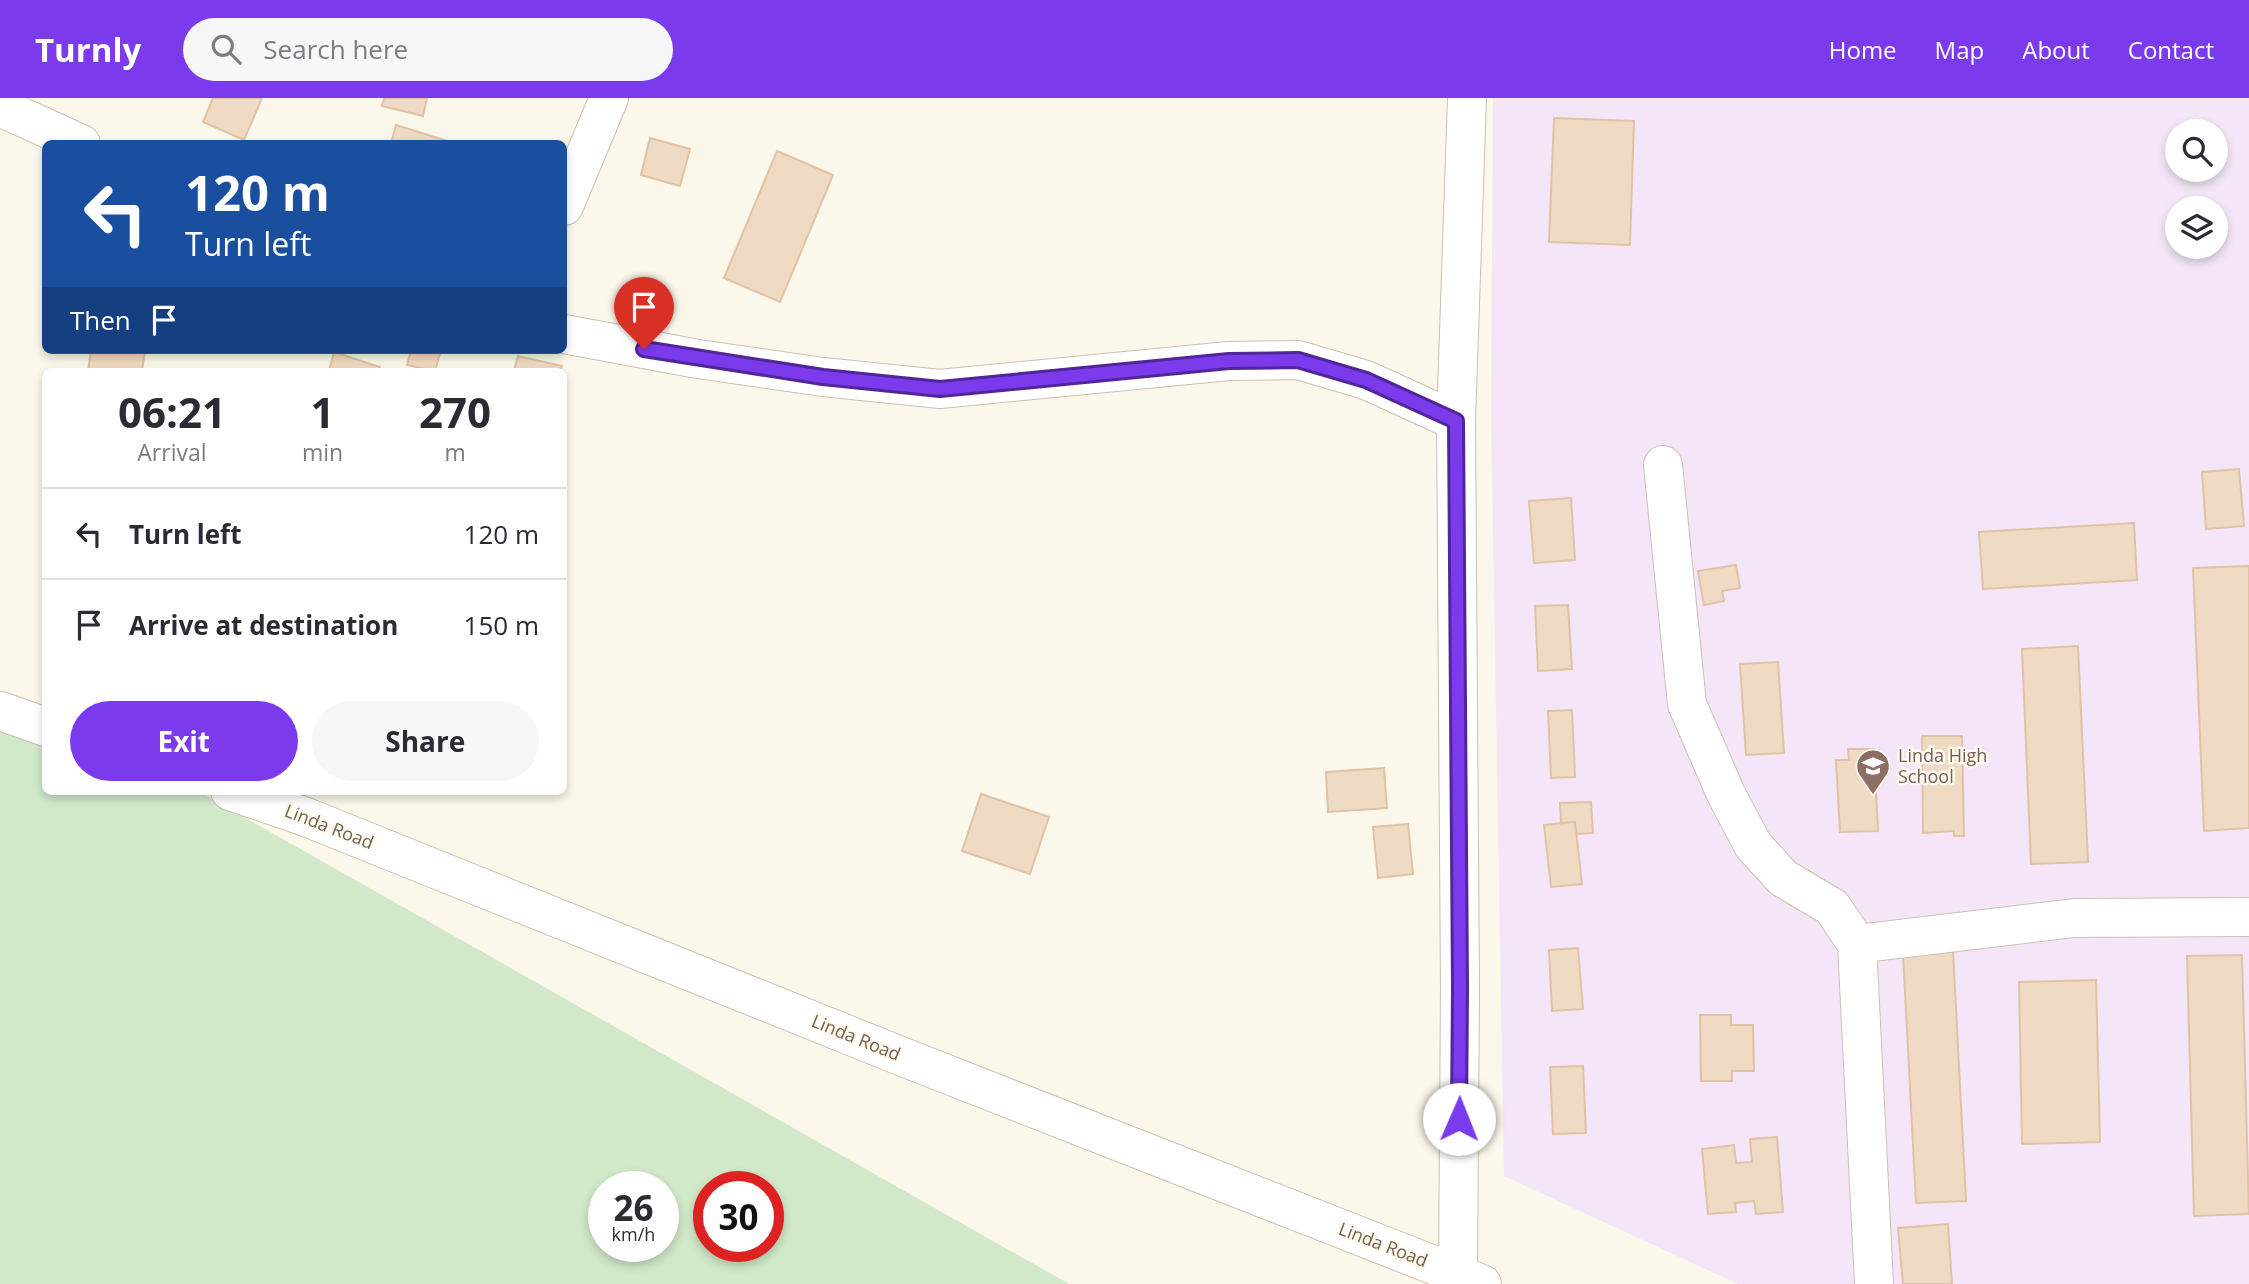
<!DOCTYPE html>
<html lang="en">
<head>
<meta charset="utf-8">
<style>
	body { margin:0; font-family:"Open Sans",sans-serif; background:#f7f7f7; color:#2b2b33; height:100vh; display:flex; flex-direction:column; font-size:26px; white-space:nowrap }
	* { box-sizing:border-box; margin:0 }
	p { font-size:23px; color:#7c7c81 }
	.icon { flex:none; width:38px; height:38px; fill:none; stroke:currentColor; stroke-width:2; stroke-linecap:round; stroke-linejoin:round }
	.map { position:relative; flex:1; overflow:hidden }
	.drawer { position:absolute; left:42px; top:270px; width:525px; height:427px; display:flex; flex-direction:column; background:#fff; border-radius:10px; box-shadow:0 4px 10px #0003 }
	.drawer>* { flex:none }
	.guide { position:absolute; left:42px; top:42px; width:525px; height:214px; border-radius:10px; box-shadow:0 4px 10px #0003; background:#1a4fa0; color:#fff; overflow:hidden }
	.fabs { position:absolute; left:2165px; top:21px; display:grid; gap:14px }
	.fabs a { display:grid; place-items:center; width:63px; height:63px; border-radius:50%; background:#fff; box-shadow:0 4px 10px #0003; font-size:35px }
	.speed { position:absolute; left:588px; top:1073px; display:flex; gap:14px; font-size:35px; font-weight:700; text-align:center }
	.speed>* { display:grid; place-content:center; width:91px; height:91px; border-radius:50%; background:#fff; box-shadow:0 4px 10px #0003; line-height:1 }
	.speed small { font-size:18px; font-weight:400 }
	.speed .limit { border:10px solid #d22; background:#fff; color:#111 }
	.pin { position:absolute; display:grid; place-items:center; width:60px; height:60px; color:#fff; margin:-72px -30px; border-radius:50% 50% 50% 0; rotate:-45deg; box-shadow:0 0 7px #0007 }
	.pin .icon { rotate:45deg }
	.me { position:absolute; width:77px; margin:-38px; rotate:1deg; stroke-linejoin:round; filter:drop-shadow(0 0 5px #0008) }
	.turn { display:flex; align-items:center; gap:24px; height:147px; padding:0 28px; font-size:32px }
	.turn .icon { width:91px; height:91px; stroke-width:2.5 }
	.turn b { display:block; font-size:49px; line-height:60px }
	.then { display:flex; align-items:center; height:66px; padding:0 28px; background:#0003; gap:14px; font-size:26px }
	.eta { display:flex; justify-content:space-evenly; align-items:center; height:119px; text-align:center }
	.eta b { font-size:42px; font-weight:700; line-height:49px }
	.cta { display:flex; gap:14px; margin-top:auto; padding:14px 28px }
	.cta a { flex:1; height:80px; border-radius:42px; background:#7c3aed; color:#fff; font-size:28px; font-weight:700; line-height:80px; text-align:center }
	.cta a+a { background:#f7f7f7; color:#2b2b33 }
	ul { padding:0; list-style:none }
	li { display:flex; align-items:center; gap:21px; height:91px; padding:0 28px; border-top:2px solid #e1e1e2 }
	li div { flex:1 }
	li b { display:block; font-size:26px }
	li em { font-style:normal }
	header { display:flex; align-items:center; gap:42px; box-sizing:border-box; height:98px; padding:0 35px; background:#7c3aed; color:#fff }
	header strong { font-size:33px }
	nav { display:flex; gap:38px; margin-inline-start:auto; font-size:24px }
	.search { width:490px; height:63px; background:#f7f7f7; display:flex; align-items:center; gap:18px; box-sizing:border-box; padding:0 24px; border-radius:38px; color:#7c7c81; font-size:26px }
	.map>svg:first-child { display:block }
</style>
</head>
<body>
<header>
<strong>Turnly</strong>
<div class="search"><svg class="icon" aria-label="search" viewBox="0 0 24 24"><circle cx="10" cy="10" r="6"/><path d="M15 15l6 6"/></svg>Search here</div>
<nav><a>Home</a><a>Map</a><a>About</a><a>Contact</a></nav>
</header>
<div class="map">
<svg width="2249" height="1186" viewBox="0 0 2249 1186">
	<rect width="100%" height="100%" fill="#fbf7ea"/>
	<path fill="#f4e6f8" fill-rule="evenodd" d="M 1493,0 L 2249,0 L 2249,1186 L 1738,1186 L 1504,1078 L 1491,318 ZM 2177,33 L 2216,33 L 2216,72 L 2177,72 ZM 2177,110 L 2216,110 L 2216,149 L 2177,149 Z"/>
	<path fill="#d1e8c9" fill-rule="evenodd" d="M 0,626 L 45,636 L 46,693 L 198,693 L 1069,1186 L 0,1186 ZM 604,1088 L 663,1088 L 663,1148 L 604,1148 ZM 709,1088 L 768,1088 L 768,1148 L 709,1148 Z"/>
	<g fill="#efdac3" stroke="#e0c3a5" stroke-width="2">
		<path d="M 213,0 L 262,0 L 244,42 L 203,24 Z"/>
		<path d="M 384,0 L 427,0 L 423,18 L 382,8 Z"/>
		<path d="M 1554,20 L 1634,23 L 1630,147 L 1549,144 Z"/>
		<path d="M 396,27 L 457,46 L 391,46 Z"/>
		<path d="M 650,40 L 690,51 L 680,88 L 641,77 Z"/>
		<path d="M 777,53 L 833,77 L 780,204 L 724,180 Z"/>
		<path d="M 91,252 L 145,252 L 142,273 L 88,273 Z"/>
		<path d="M 411,252 L 441,252 L 435,273 L 407,267 Z"/>
		<path d="M 334,254 L 380,269 L 378,273 L 329,273 Z"/>
		<path d="M 518,258 L 562,268 L 560,273 L 514,273 Z"/>
		<path d="M 2239,371 L 2244,428 L 2206,431 L 2202,374 Z"/>
		<path d="M 1571,400 L 1575,462 L 1534,465 L 1529,403 Z"/>
		<path d="M 2134,425 L 2137,482 L 1983,491 L 1979,434 Z"/>
		<path d="M 1736,467 L 1740,490 L 1722,493 L 1724,503 L 1704,507 L 1698,473 Z"/>
		<path d="M 2249,468 L 2249,730 L 2204,733 L 2193,470 Z"/>
		<path d="M 1568,507 L 1572,571 L 1538,573 L 1535,508 Z"/>
		<path d="M 2078,548 L 2088,764 L 2031,766 L 2022,551 Z"/>
		<path d="M 1778,564 L 1784,655 L 1746,657 L 1740,566 Z"/>
		<path d="M 1572,612 L 1575,679 L 1551,680 L 1548,613 Z"/>
		<path d="M 1922,638 L 1962,638 L 1964,738 L 1954,738 L 1954,733 L 1923,735 Z"/>
		<path d="M 1848,651 L 1874,651 L 1878,733 L 1840,734 L 1836,662 L 1849,662 Z"/>
		<path d="M 1384,670 L 1387,710 L 1328,714 L 1326,674 Z"/>
		<path d="M 981,696 L 1049,719 L 1030,776 L 962,753 Z"/>
		<path d="M 1591,704 L 1593,735 L 1575,736 L 1575,724 L 1561,725 L 1560,705 Z"/>
		<path d="M 1575,724 L 1582,786 L 1551,789 L 1544,727 Z"/>
		<path d="M 1408,726 L 1413,776 L 1378,780 L 1373,729 Z"/>
		<path d="M 1578,850 L 1583,911 L 1552,913 L 1549,852 Z"/>
		<path d="M 1953,853 L 1966,1103 L 1916,1105 L 1903,856 Z"/>
		<path d="M 2242,857 L 2249,1116 L 2194,1118 L 2187,858 Z"/>
		<path d="M 2096,882 L 2100,1044 L 2022,1046 L 2019,884 Z"/>
		<path d="M 1700,917 L 1731,917 L 1731,927 L 1753,927 L 1754,973 L 1732,973 L 1732,983 L 1701,983 Z"/>
		<path d="M 1583,968 L 1586,1035 L 1553,1036 L 1550,969 Z"/>
		<path d="M 1777,1039 L 1783,1114 L 1756,1116 L 1754,1103 L 1735,1105 L 1736,1114 L 1708,1116 L 1702,1051 L 1734,1047 L 1736,1065 L 1752,1064 L 1750,1041 Z"/>
		<path d="M 1948,1126 L 1952,1186 L 1903,1186 L 1898,1130 Z"/>
	</g>
	<g fill="none" stroke-linecap="round" stroke-linejoin="round">
		<g stroke="#cdc0b0" stroke-width="40">
			<g id="minor">
				<path d="M 0,9 L 81,46"/>
				<path d="M 564,108 L 609,0"/>
				<path d="M 564,236 L 698,261 L 823,279 L 940,291 L 1229,263 L 1298,262 L 1366,282 L 1456,323"/>
				<path d="M 1663,367 L 1687,606 L 1726,696 L 1753,747 L 1783,780 L 1832,809 L 1857,846 L 1874,1186"/>
				<path d="M 0,613 L 46,629"/>
				<path d="M 230,693 L 306,719 L 903,959 L 1482,1186"/>
				<path d="M 1857,846 L 2074,820 L 2249,819"/>
				<path d="M 1458,1176 L 1460,891 L 1456,323 L 1467,0"/>
			</g>
		</g>
		<use href="#minor" stroke="#fff" stroke-width="38"/>
	</g>
	<g fill="none" stroke-linecap="round" stroke-linejoin="round">
		<g stroke="#51269a" stroke-width="18">
			<path id="route" d="M 644,251 L 823,279 L 940,291 L 1229,263 L 1298,262 L 1366,282 L 1456,323 L 1460,891 L 1459,1021"/>
		</g>
		<use href="#route" stroke="#7c3aed" stroke-width="12"/>
	</g>
	<defs>
		<g id="school-pin" transform="scale(1.75)"><path d="M0 17L-7.5 6A9.5 9.5 0 1 1 7.5 6Z" fill="#8d6e63" stroke="#fefaf0"/><path d="M0-5L7-2L0 1L-7-2ZM-4 1L0 2.5L4 1V4Q0 6-4 4Z" fill="#fff"/></g>
	</defs>
	<g fill-rule="evenodd">
		<use href="#school-pin" x="1873" y="668"/>
	</g>
	<g text-anchor="middle" stroke-width="5" stroke-linejoin="round" paint-order="stroke">
		<g font-size="18" fill="#785e54" stroke="#fefaf0" text-anchor="start">
			<text x="1898" y="664">Linda High<tspan x="1898" dy="21">School</tspan></text>
		</g>
		<g font-size="18" fill="#74614f" stroke="#fefaf0">
			<text transform="translate(329 729) rotate(21)" y="6">Linda Road</text>
			<text transform="translate(856 940) rotate(22)" y="6">Linda Road</text>
			<text transform="translate(1383 1147) rotate(21)" y="6">Linda Road</text>
		</g>
	</g>
</svg>
<div class="fabs">
<a><svg class="icon" aria-label="search" viewBox="0 0 24 24"><circle cx="10" cy="10" r="6"/><path d="M15 15l6 6"/></svg></a>
<a><svg class="icon" aria-label="layers" viewBox="0 0 24 24"><path d="M12 4l9 5-9 5-9-5zM3 14l9 5 9-5"/></svg></a>
</div>
<div class="speed"><div>26<small>km/h</small></div><div class="limit">30</div></div>
<div class="pin" style="left:644px;top:251px;background:#d93025"><svg class="icon" aria-label="arrive" viewBox="0 0 24 24"><path d="M6 21V4h12l-3 4 3 4H6"/></svg></div>
<svg class="me" style="left:1459px;top:1021px" viewBox="-20 -20 40 40"><circle r="19" fill="#fff"/><path d="M0-13L10 11 0 6-10 11z" fill="#7c3aed"/></svg>
<div class="guide">
<div class="turn"><svg class="icon" aria-label="left" viewBox="0 0 24 24"><path d="M17 20v-9H6M10 6l-5 5 5 5"/></svg><div><b>120 m</b>Turn left</div></div>
<div class="then">Then<svg class="icon" aria-label="arrive" viewBox="0 0 24 24"><path d="M6 21V4h12l-3 4 3 4H6"/></svg></div>
</div>
<section class="drawer">
<div class="eta">
<div><b>06:21</b><p>Arrival</p></div>
<div><b>1</b><p>min</p></div>
<div><b>270</b><p>m</p></div>
</div>
<ul>
<li><svg class="icon" aria-label="left" viewBox="0 0 24 24"><path d="M17 20v-9H6M10 6l-5 5 5 5"/></svg><div><b>Turn left</b></div><em>120 m</em></li>
<li><svg class="icon" aria-label="arrive" viewBox="0 0 24 24"><path d="M6 21V4h12l-3 4 3 4H6"/></svg><div><b>Arrive at destination</b></div><em>150 m</em></li>
</ul>
<div class="cta"><a>Exit</a><a>Share</a></div>
</section>
</div>
</body>
</html>
